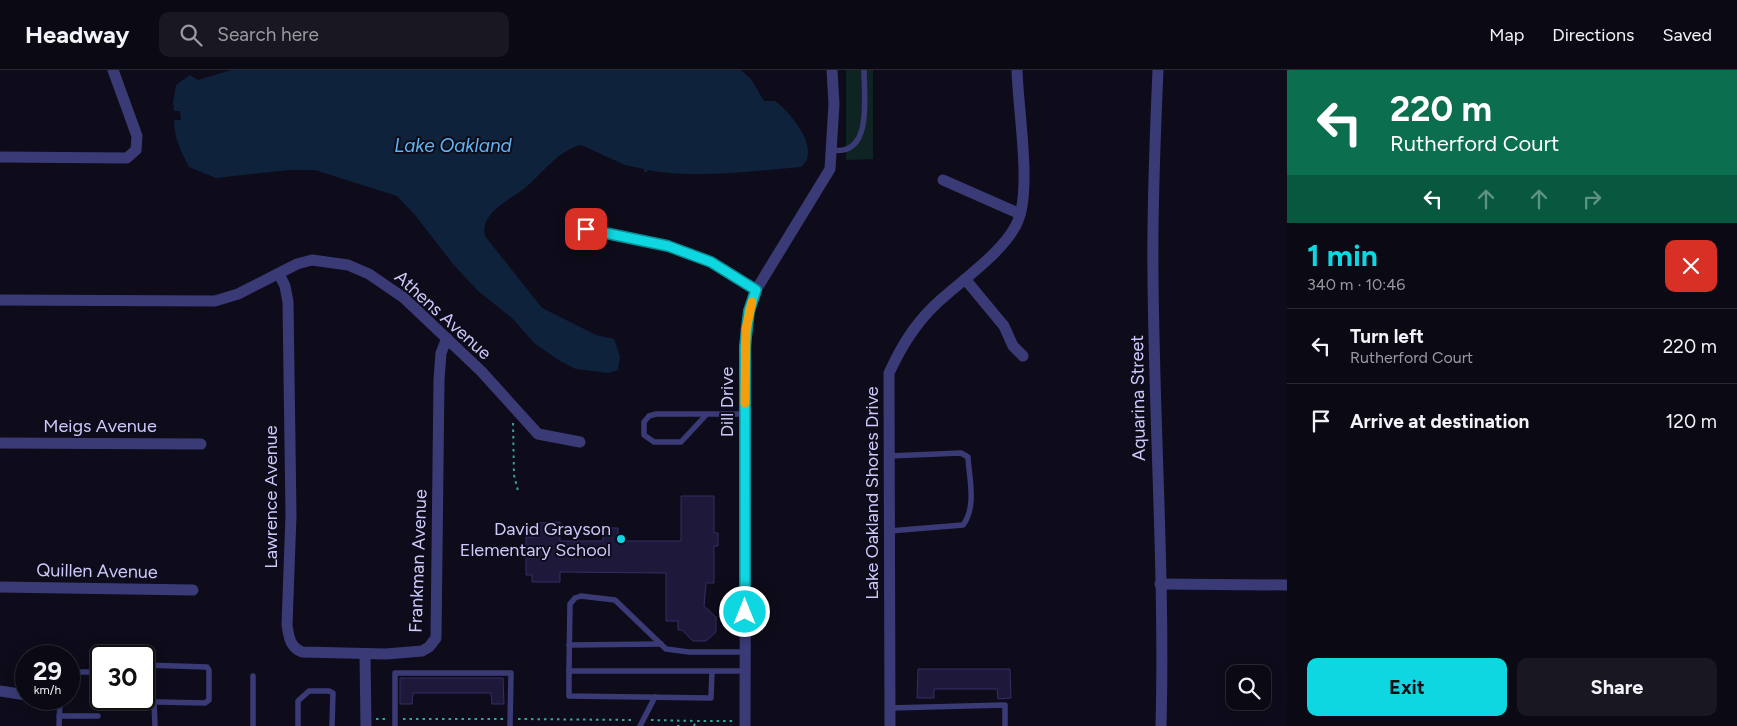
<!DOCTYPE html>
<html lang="en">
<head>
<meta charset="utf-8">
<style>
	body { margin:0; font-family:Figtree,sans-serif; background:#181722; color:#f1f3f6; height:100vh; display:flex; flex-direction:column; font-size:19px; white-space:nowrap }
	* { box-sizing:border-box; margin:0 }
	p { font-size:16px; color:#999aa0 }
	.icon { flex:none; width:28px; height:28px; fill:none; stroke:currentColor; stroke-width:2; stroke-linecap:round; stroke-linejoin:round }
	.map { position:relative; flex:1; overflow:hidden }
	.drawer { display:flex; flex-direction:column; background:#0a0914; width:450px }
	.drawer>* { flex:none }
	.hud { background:#0b6e4f; color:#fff; overflow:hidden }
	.buttons { position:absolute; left:1226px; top:595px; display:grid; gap:10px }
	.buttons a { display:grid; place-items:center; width:45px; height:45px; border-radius:10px; background:#0a0914; box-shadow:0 2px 12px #0003,0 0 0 1px #2a2a34; font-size:25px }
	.speed { position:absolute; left:15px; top:575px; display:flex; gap:10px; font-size:25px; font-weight:700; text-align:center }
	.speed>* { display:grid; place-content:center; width:65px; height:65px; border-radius:50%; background:#0a0914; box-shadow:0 2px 12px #0003,0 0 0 1px #2a2a34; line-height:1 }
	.speed small { font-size:12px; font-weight:400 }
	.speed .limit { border:2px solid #111; border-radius:8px; background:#fff; color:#111 }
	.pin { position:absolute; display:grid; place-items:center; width:42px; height:42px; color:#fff; margin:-21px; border-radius:10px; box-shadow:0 2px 8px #0006 }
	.me { position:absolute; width:55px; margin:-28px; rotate:0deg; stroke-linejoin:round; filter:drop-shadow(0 0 4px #0008) }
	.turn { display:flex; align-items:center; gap:18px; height:105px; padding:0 20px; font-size:22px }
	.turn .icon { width:65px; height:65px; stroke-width:2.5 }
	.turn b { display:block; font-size:35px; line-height:42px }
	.lanes { display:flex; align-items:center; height:48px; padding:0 20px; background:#0003; justify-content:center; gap:25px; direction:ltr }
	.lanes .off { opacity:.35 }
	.round { display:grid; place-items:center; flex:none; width:52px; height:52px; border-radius:10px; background:#181722 }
	.head { display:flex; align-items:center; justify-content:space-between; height:85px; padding:0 20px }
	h1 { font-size:30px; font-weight:700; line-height:38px; color:#0fd7e1 }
	.button { display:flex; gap:10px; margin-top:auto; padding:10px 20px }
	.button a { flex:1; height:58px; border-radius:10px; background:#0fd7e1; color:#111; font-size:20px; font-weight:700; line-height:58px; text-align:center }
	.button a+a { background:#181722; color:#f1f3f6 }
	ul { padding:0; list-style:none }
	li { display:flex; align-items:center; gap:15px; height:75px; padding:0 20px; border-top:1px solid #2a2a34 }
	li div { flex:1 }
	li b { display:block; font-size:19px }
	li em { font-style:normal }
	header { display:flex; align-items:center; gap:30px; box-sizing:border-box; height:70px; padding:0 25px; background:#0a0914; border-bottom:1px solid #2a2a34 }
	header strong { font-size:24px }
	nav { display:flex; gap:28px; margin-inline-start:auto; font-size:18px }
	.search { width:350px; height:45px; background:#181722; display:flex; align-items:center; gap:12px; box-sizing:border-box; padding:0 18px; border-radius:10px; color:#999aa0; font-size:19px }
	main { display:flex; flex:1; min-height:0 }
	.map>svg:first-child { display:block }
</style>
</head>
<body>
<header>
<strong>Headway</strong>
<div class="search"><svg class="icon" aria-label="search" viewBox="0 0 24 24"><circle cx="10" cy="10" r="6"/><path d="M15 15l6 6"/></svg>Search here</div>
<nav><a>Map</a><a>Directions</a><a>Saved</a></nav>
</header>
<main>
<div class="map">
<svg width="1287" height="656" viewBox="0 0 1287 656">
	<rect width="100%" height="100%" fill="#0e0c1a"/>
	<path fill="#0f2422" d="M 846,0 L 873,0 L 873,89 L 846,90 Z"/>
	<path fill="#0e223c" d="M 231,0 L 741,0 L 751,9 L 764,31 L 775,31 C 788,40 823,79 801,97 C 750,101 698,109 648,100 L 647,102 L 644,102 L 644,99 L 625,95 L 581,75 C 557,81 543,103 525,118 C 511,129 479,143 485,166 L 542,238 L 596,265 L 614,269 L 620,287 L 618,300 L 608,303 L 576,299 L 560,291 L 534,273 L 513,249 L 478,221 L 453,194 L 415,145 L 397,126 L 315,100 L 289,100 L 216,108 L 189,97 C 181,82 174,67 174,50 L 181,50 L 180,41 L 174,41 L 173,33 L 176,15 L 190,5 L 198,10 Z"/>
	<g fill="#1e193a" stroke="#352d64">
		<path d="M 681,426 L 714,426 L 714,463 L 718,463 L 718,476 L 714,476 L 714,513 L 706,513 L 704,536 L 716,547 L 716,562 L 706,571 L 693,571 L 682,560 L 678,560 L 678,551 L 666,551 L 666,503 L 560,502 L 560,512 L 532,512 L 532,505 L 526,505 L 526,467 L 537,467 L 537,453 L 560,452 L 560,471 L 603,471 L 603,458 L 618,458 L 618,471 L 681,471 Z"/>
		<path d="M 918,599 L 1010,599 L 1011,628 L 998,629 L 997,619 L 934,619 L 934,628 L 917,628 Z"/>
		<path d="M 400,608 L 503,608 L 504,634 L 492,634 L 491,623 L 413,623 L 412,634 L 400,634 Z"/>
	</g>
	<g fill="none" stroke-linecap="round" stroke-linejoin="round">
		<g stroke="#34a498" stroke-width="2" stroke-dasharray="2.5 4" stroke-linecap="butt">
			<path d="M 513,353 L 514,405 L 518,421"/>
			<path d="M 376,649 L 389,649"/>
			<path d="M 403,649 L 504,649"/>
			<path d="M 518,649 L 634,650"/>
			<path d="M 651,650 L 696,651"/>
			<path d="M 677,656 L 682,656"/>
			<path d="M 694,656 L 696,651 L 735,651"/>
		</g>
		<g stroke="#3a3b76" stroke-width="5.5">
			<path d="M 833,80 C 873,86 864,26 864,0"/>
			<path d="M 707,344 L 681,372 L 654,372 L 644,365 L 644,352 L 649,346 L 656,344 L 745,344"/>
			<path d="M 889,386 L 961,383 L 968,387 C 969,407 977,437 963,455 L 889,461"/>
			<path d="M 569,575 L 661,574"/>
			<path d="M 745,582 L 689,582 L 666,579 L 615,530 L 581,526 L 575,528 L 570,534 L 569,601 L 745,601"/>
			<path d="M 569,601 L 569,626 L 711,628 L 712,601"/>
			<path d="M 69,602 L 93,602"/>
			<path d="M 108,629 L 112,631 L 205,633 L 209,630 L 209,600 L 207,597 L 144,595"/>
			<path d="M 154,632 L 155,656"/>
			<path d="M 890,638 L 1005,635 L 1005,656"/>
			<path d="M 59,646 L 98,646"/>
			<path d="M 59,656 L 60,631"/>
			<path d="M 253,656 L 253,606"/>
			<path d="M 298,656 L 298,631 L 309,621 L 329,621 L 333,623 L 332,656"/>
			<path d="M 395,656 L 395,603 L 511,603 L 510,656"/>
			<path d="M 640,656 L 655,627"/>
		</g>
		<g stroke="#3a3b76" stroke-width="11">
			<path d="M 1158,0 C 1155,68 1152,136 1153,205 C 1154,355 1165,506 1161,656"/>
			<path d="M 0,87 L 127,88 L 136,80 L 137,66 L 113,0"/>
			<path d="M 943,110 L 1020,144"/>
			<path d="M 586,159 L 668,176 L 711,192 L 756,220"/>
			<path d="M 279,204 L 285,216 L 288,232 L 291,445 L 287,555 C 289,568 290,577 302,582 L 386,584 L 422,581 L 429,577 L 436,568 L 439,310 L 441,283 L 447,268"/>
			<path d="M 965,209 L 1004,256 L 1013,276 L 1023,286"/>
			<path d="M 0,230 L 215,231 L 238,224 L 297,194 L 312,190 L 348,195 L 369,204 L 404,228 L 481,301 L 538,364 L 580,372"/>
			<path d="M 0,373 L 201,374"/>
			<path d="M 1160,514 L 1287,515"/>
			<path d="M 0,517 L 193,520"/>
			<path d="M 365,584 L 366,656"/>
			<path d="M 0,621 L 26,625"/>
			<path d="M 44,629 L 60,632"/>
			<path d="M 745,656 L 746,259 L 749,241 L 756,220 L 830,99 L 834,34 L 832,0"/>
			<path d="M 890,656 L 889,303 C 901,277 914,255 935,235 C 959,212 1009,179 1019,148 C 1031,114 1018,39 1017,0"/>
		</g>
	</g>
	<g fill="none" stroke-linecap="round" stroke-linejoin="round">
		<g stroke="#0a8c92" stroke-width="12">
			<path id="route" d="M 586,159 L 668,176 L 711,192 L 756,220 L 749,241 L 745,276 L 745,542"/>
		</g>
		<use href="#route" stroke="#0fd7e1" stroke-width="9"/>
		<path stroke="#f59e0b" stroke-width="9" d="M 745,333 L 746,259 L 752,232"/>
	</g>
	<circle fill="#0fd7e1" stroke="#0e0c1a" stroke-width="2" cx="621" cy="469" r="5"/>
	<g text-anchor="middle" stroke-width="4" stroke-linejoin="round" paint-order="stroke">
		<g font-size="18" fill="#ccc9fb" stroke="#0e0c1a">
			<text transform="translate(443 245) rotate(42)" y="6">Athens Avenue</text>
			<text transform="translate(1138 328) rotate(-91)" y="6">Aquarina Street</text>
			<text transform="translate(727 332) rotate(-90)" y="6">Dill Drive</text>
			<text x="100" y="362">Meigs Avenue</text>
			<text transform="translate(872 423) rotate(-90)" y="6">Lake Oakland Shores Drive</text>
			<text transform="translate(271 427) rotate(-90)" y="6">Lawrence Avenue</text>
			<text transform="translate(418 491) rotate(-88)" y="6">Frankman Avenue</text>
			<text transform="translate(97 501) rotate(1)" y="6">Quillen Avenue</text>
		</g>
		<g font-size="18" fill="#ccc9fb" stroke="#0e0c1a" text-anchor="end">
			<text x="611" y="465">David Grayson<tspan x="611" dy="21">Elementary School</tspan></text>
		</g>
		<g font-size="19" font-style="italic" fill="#5eb6f4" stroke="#0e0c1a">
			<text x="453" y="82">Lake Oakland</text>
		</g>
	</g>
</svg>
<div class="buttons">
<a><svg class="icon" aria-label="search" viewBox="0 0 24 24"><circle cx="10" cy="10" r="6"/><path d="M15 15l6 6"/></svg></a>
</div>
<div class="speed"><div>29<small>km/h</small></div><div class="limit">30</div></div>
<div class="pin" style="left:586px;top:159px;background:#d93025"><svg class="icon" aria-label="arrive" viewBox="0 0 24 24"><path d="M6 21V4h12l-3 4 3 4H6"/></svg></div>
<svg class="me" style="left:745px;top:542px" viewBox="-20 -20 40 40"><circle r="17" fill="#0fd7e1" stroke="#fff" stroke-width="3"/><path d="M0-11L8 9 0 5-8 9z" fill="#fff"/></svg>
</div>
<section class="drawer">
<div class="hud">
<div class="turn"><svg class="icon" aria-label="left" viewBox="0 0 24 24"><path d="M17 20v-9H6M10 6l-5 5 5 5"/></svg><div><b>220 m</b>Rutherford Court</div></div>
<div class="lanes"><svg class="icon" aria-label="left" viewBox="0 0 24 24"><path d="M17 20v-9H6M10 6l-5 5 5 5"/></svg><svg class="icon off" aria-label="ahead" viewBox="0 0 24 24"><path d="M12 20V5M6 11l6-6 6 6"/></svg><svg class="icon off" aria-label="ahead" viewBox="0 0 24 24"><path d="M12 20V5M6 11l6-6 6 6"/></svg><svg class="icon off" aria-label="right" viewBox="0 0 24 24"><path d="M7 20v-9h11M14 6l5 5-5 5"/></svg></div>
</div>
<div class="head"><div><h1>1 min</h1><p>340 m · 10:46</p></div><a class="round" style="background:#d93025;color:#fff"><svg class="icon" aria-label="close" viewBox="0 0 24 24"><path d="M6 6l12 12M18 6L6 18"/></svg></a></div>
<ul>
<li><svg class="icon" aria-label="left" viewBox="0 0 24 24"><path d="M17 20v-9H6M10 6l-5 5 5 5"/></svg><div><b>Turn left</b><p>Rutherford Court</p></div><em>220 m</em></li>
<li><svg class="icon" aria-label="arrive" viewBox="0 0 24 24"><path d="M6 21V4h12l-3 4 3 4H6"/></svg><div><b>Arrive at destination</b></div><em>120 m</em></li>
</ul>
<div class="button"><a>Exit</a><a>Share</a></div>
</section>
</main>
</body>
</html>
